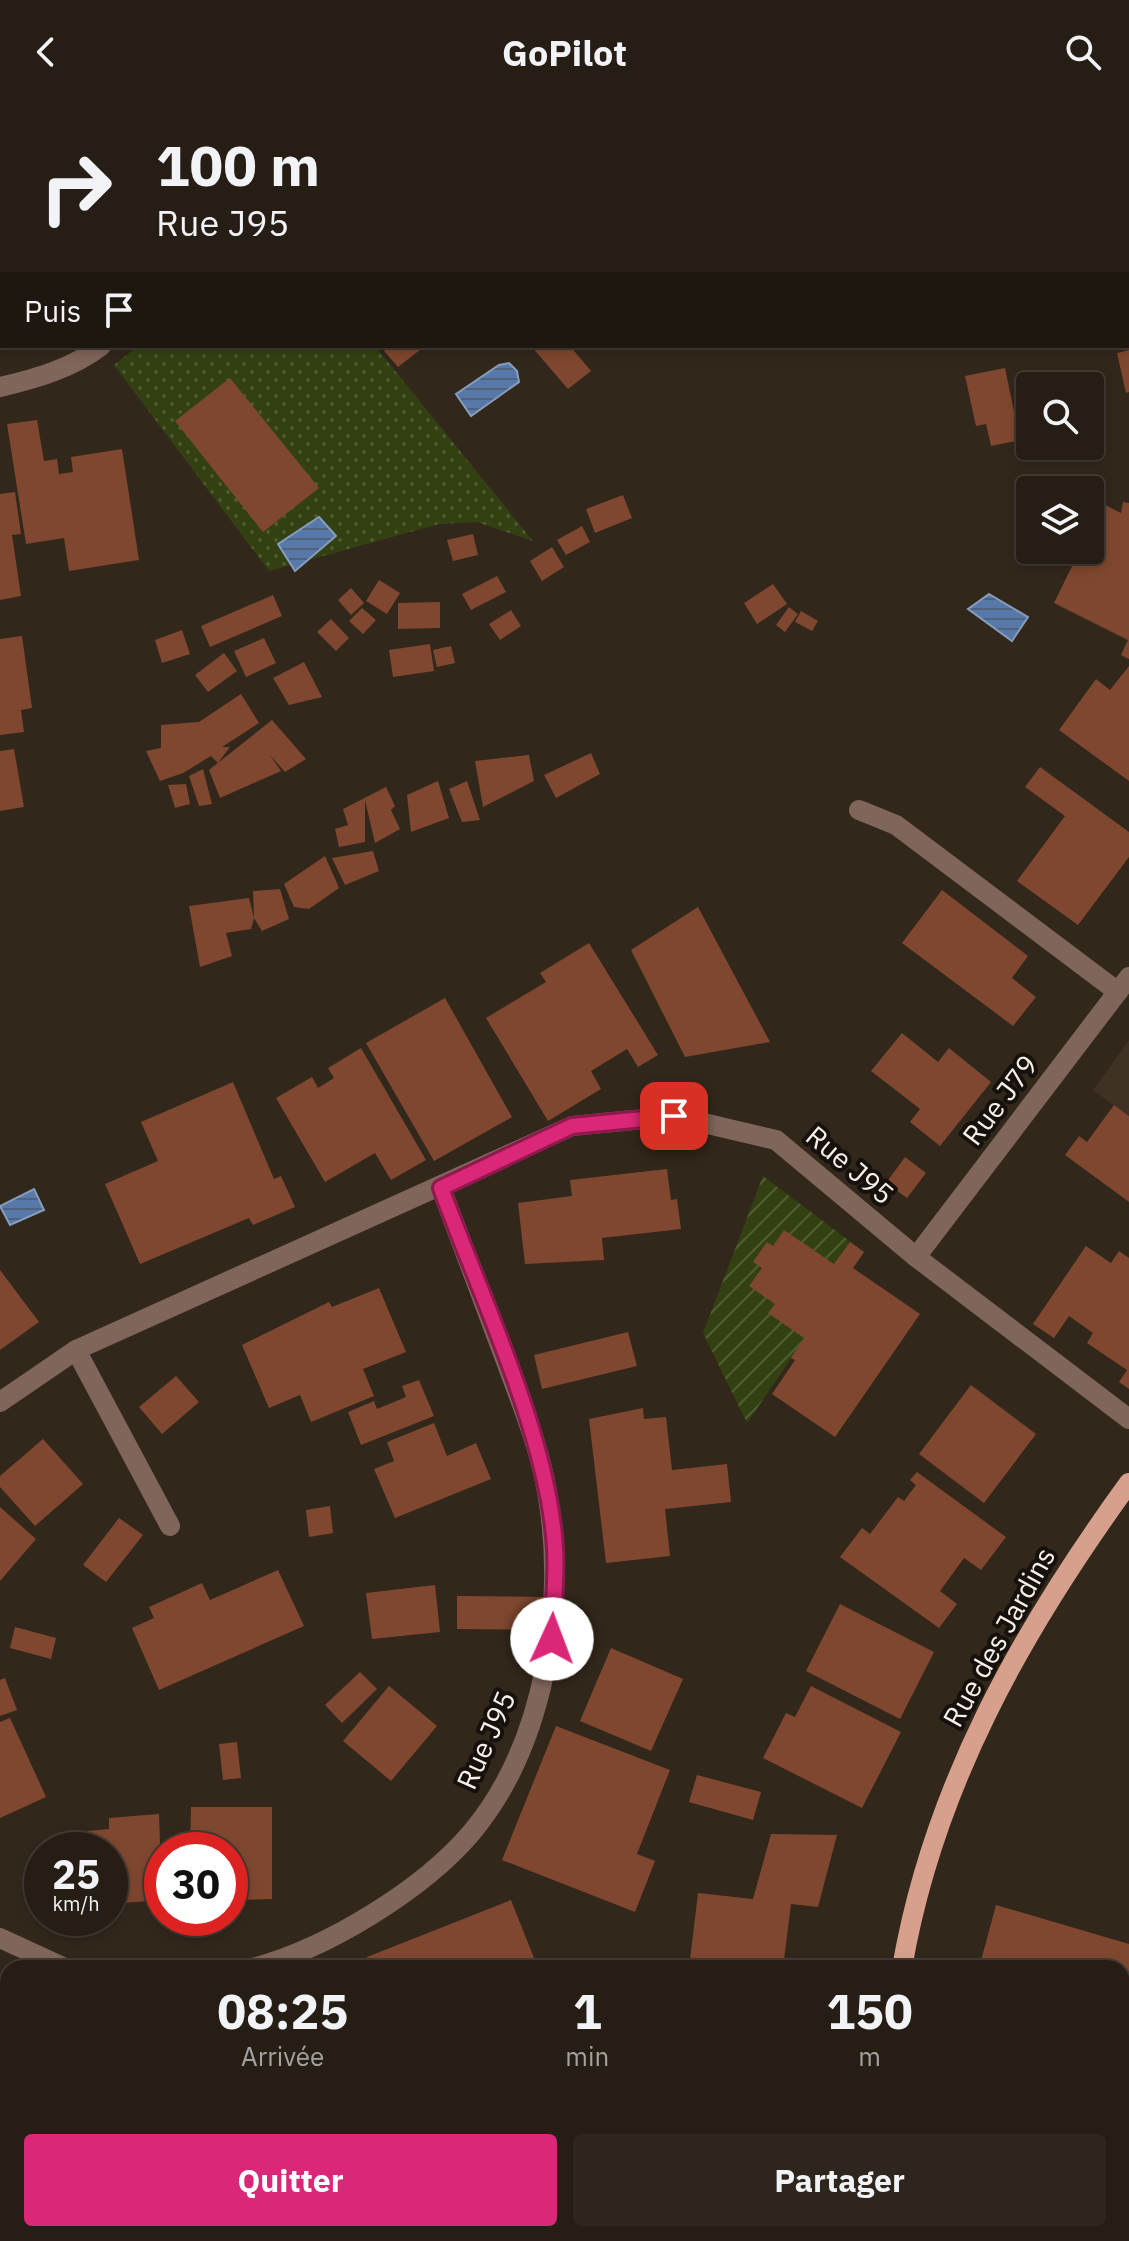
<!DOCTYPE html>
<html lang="fr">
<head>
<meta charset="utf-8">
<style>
	body { margin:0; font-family:"IBM Plex Sans",sans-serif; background:#2e261d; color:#f1f3f6; height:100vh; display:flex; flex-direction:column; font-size:30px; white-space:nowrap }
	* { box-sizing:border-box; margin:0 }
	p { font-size:26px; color:#a4a2a0 }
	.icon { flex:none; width:44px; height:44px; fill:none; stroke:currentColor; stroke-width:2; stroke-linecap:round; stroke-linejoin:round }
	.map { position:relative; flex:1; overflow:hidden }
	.panel { position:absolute; left:0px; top:1856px; width:1130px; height:282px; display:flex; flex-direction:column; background:#261d14; border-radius:24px 24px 0 0; box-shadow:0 4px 12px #0003,0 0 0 2px #423b34 }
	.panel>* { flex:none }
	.banner { position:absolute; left:0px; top:0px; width:1130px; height:244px; box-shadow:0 4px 12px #0003,0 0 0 2px #423b34; background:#261d14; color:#f1f3f6; overflow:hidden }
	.buttons { position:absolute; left:1016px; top:268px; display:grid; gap:16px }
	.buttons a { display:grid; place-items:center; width:88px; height:88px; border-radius:8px; background:#261d14; box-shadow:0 4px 12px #0003,0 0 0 2px #423b34; font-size:40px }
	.speed { position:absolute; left:24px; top:1728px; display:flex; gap:16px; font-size:40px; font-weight:700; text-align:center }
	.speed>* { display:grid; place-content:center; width:104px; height:104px; border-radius:50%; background:#261d14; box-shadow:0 4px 12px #0003,0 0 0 2px #423b34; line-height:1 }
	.speed small { font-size:20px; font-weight:400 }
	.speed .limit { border:12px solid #d22; background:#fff; color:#111 }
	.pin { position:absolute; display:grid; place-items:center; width:68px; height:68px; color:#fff; margin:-34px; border-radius:16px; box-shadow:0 4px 12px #0006 }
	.me { position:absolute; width:88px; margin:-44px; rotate:2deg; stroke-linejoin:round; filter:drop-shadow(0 0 6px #0008) }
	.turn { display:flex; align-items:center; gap:28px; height:168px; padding:0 24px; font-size:36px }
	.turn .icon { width:104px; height:104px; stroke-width:2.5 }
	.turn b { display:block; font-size:56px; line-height:68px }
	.then { display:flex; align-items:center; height:76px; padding:0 24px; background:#0003; gap:16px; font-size:30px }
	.eta { display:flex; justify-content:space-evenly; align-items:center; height:136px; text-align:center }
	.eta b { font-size:48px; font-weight:800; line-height:56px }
	.primary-button { display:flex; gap:16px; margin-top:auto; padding:16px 24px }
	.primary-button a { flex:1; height:92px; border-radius:8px; background:#db2777; color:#fff; font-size:32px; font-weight:800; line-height:92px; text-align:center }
	.primary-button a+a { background:#2e261d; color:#f1f3f6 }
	header { display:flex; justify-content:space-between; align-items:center; height:104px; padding:0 24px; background:#261d14; font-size:36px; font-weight:800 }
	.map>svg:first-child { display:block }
</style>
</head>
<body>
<header><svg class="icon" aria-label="back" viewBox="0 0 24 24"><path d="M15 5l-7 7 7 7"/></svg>GoPilot<svg class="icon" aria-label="search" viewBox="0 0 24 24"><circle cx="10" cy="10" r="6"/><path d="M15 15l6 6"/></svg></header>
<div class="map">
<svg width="1129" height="2137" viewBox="0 0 1129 2137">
	<defs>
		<pattern id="grass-dots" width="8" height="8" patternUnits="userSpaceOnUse" patternTransform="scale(2)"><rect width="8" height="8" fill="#334112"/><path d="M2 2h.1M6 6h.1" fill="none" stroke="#515d34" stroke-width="1.8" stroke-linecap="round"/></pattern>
		<pattern id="garden-furrows" width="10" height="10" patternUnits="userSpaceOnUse" patternTransform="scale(2)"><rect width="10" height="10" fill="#334112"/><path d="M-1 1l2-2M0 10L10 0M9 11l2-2" fill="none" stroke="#515d34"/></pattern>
		<pattern id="water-rules" width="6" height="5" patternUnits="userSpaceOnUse" patternTransform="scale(2)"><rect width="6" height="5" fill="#5779a9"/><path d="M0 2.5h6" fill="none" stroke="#51637c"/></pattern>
	</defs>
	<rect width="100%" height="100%" fill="#32271b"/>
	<path fill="#403125" d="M 1129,936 L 1129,1012 L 1093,986 Z"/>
	<path fill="url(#grass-dots)" d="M 138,242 L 375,242 L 533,437 L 477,418 L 439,420 L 269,467 L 114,261 Z"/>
	<path fill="url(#garden-furrows)" d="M 763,1072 L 864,1148 L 747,1319 L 703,1229 Z"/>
	<g fill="url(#water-rules)" stroke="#879dbc" stroke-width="2">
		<path d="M 509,259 L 517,267 L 519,278 L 471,312 L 456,290 L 499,261 Z"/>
		<path d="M 319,413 L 336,432 L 295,467 L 278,440 Z"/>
		<path d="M 989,490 L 1028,513 L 1012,537 L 968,505 Z"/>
		<path d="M 34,1085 L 44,1106 L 10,1121 L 0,1102 Z"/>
	</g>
	<g fill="#7f472f">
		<path d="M 391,242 L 425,242 L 398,263 L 384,247 Z"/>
		<path d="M 531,242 L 570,242 L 591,267 L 568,285 Z"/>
		<path d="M 1129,246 L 1129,288 L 1126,289 L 1117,249 Z"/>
		<path d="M 1005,264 L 1020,336 L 991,342 L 986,320 L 976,322 L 965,272 Z"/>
		<path d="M 230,274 L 319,384 L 263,428 L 175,317 Z"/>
		<path d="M 37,316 L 44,357 L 57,355 L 59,370 L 73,368 L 71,353 L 122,345 L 139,456 L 69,467 L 64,434 L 26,440 L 7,320 Z"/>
		<path d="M 15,388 L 21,430 L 12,431 L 21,492 L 0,496 L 0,390 Z"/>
		<path d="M 623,391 L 632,414 L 595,429 L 586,405 Z"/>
		<path d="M 1123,398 L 1129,399 L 1129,555 L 1121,551 L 1128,536 L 1054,499 L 1080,446 L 1090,446 L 1090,425 L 1103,400 L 1121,409 Z"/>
		<path d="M 582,422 L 590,438 L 566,451 L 557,436 Z"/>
		<path d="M 473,430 L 478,451 L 453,457 L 447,436 Z"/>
		<path d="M 552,443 L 564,463 L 542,477 L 530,457 Z"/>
		<path d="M 497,472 L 506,488 L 471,506 L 462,490 Z"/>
		<path d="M 379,476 L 400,489 L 387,510 L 366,497 Z"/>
		<path d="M 773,480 L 787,500 L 757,520 L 744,499 Z"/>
		<path d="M 351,484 L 364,499 L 351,511 L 338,496 Z"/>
		<path d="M 273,491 L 282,512 L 210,543 L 201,522 Z"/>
		<path d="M 440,498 L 440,524 L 398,525 L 398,499 Z"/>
		<path d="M 789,503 L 798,510 L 785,528 L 776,521 Z"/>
		<path d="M 362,504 L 376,516 L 363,530 L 349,517 Z"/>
		<path d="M 511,506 L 521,522 L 500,536 L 489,520 Z"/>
		<path d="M 801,507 L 818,517 L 812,527 L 795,518 Z"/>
		<path d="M 331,515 L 349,534 L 336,547 L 317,528 Z"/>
		<path d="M 182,526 L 190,550 L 162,559 L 155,536 Z"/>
		<path d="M 22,532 L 32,604 L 21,606 L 24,628 L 0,631 L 0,535 Z"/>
		<path d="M 264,534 L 276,559 L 246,573 L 234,547 Z"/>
		<path d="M 430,540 L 434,567 L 393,573 L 389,546 Z"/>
		<path d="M 451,542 L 455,559 L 437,563 L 433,546 Z"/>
		<path d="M 224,549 L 237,567 L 208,588 L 195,571 Z"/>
		<path d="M 304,558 L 322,593 L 289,601 L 273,574 Z"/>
		<path d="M 1129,562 L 1129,677 L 1059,626 L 1096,575 L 1110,586 Z"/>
		<path d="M 241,590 L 259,619 L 222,643 L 230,643 L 218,659 L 211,652 L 183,669 L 160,677 L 146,647 L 161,644 L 161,621 L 199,618 Z"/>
		<path d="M 272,616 L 306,655 L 285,668 L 269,650 L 281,667 L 220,694 L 209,666 Z"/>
		<path d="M 14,645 L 24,703 L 0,707 L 0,647 Z"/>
		<path d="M 591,649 L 600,670 L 556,694 L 544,671 Z"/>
		<path d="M 529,651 L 534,677 L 483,703 L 475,657 Z"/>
		<path d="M 1040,663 L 1129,728 L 1129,753 L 1078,821 L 1017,777 L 1065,712 L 1025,683 Z"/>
		<path d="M 203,665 L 212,700 L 199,702 L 189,672 Z"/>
		<path d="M 438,677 L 449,714 L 411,728 L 407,691 Z"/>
		<path d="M 467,677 L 480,716 L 462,718 L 449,685 Z"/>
		<path d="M 186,680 L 190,700 L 175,704 L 168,681 Z"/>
		<path d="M 386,683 L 395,702 L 391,706 L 400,725 L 375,739 L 365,696 L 365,738 L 339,743 L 335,725 L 348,721 L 343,705 Z"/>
		<path d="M 373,747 L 379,767 L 345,781 L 332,754 Z"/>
		<path d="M 325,752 L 339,784 L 309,805 L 294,803 L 284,780 Z"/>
		<path d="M 280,785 L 289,815 L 262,827 L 254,814 L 253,787 Z"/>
		<path d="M 942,786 L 1028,852 L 1012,874 L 1036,893 L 1013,922 L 902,839 Z"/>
		<path d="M 249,794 L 254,814 L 251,825 L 226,829 L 232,852 L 200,863 L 189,802 Z"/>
		<path d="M 698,803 L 770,938 L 685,953 L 631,846 Z"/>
		<path d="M 589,839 L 658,951 L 638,963 L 627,945 L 591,967 L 601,985 L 548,1017 L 486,914 L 546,878 L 540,869 Z"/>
		<path d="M 445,894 L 512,1013 L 434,1057 L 366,939 Z"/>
		<path d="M 902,929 L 938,958 L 949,944 L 991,978 L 940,1042 L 910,1018 L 920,1005 L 871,967 Z"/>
		<path d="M 361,944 L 426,1056 L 391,1076 L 375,1049 L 325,1078 L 276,994 L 312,973 L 318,984 L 334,974 L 328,964 Z"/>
		<path d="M 233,978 L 274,1075 L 281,1072 L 295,1103 L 253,1121 L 249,1114 L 140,1160 L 105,1080 L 158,1057 L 141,1018 Z"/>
		<path d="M 1114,1001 L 1129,1012 L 1129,1098 L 1065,1051 L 1079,1032 L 1087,1038 Z"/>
		<path d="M 905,1053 L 926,1069 L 907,1094 L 886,1079 Z"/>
		<path d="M 667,1065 L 671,1096 L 677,1095 L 681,1125 L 602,1134 L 604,1156 L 525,1160 L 518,1099 L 572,1092 L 570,1076 Z"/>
		<path d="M 784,1126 L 834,1160 L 850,1138 L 864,1148 L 853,1164 L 920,1210 L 835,1333 L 772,1290 L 795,1256 L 791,1254 L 804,1234 L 768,1209 L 775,1200 L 749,1182 L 762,1164 L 753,1158 L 767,1138 L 773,1142 Z"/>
		<path d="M 1086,1142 L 1111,1159 L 1119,1147 L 1129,1154 L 1129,1285 L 1119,1278 L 1127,1266 L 1087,1239 L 1093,1229 L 1069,1212 L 1054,1234 L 1033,1220 Z"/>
		<path d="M 0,1166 L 39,1218 L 0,1246 Z"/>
		<path d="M 379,1184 L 406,1248 L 363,1265 L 374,1292 L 311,1318 L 300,1291 L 269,1304 L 242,1241 L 329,1198 L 332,1203 Z"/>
		<path d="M 628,1228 L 637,1262 L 542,1285 L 534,1251 Z"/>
		<path d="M 176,1272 L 199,1298 L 162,1330 L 139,1303 Z"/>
		<path d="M 419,1276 L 434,1312 L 361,1341 L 348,1308 L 374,1297 L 377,1305 L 406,1293 L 402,1282 Z"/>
		<path d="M 971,1281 L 1036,1330 L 984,1399 L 919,1350 Z"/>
		<path d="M 643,1304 L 644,1315 L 666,1313 L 672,1366 L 727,1360 L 731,1398 L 665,1405 L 670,1452 L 606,1459 L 589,1315 Z"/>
		<path d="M 434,1319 L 447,1352 L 476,1339 L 491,1375 L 395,1414 L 374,1365 L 394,1357 L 387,1338 Z"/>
		<path d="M 43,1335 L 83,1380 L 35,1422 L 0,1383 L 0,1372 Z"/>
		<path d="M 917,1368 L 1006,1433 L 981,1466 L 964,1454 L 940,1487 L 957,1500 L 939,1524 L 840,1453 L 862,1424 L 870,1430 L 898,1393 L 904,1397 L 916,1381 L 910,1376 Z"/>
		<path d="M 330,1402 L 333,1429 L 309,1433 L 306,1406 Z"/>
		<path d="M 0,1403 L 36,1435 L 0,1477 Z"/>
		<path d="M 119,1414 L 143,1431 L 106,1478 L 83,1461 Z"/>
		<path d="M 278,1466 L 304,1522 L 159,1586 L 132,1524 L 154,1514 L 149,1503 L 202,1479 L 210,1496 Z"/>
		<path d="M 435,1481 L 440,1528 L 372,1535 L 366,1489 Z"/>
		<path d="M 457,1492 L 545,1493 L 544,1526 L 457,1525 Z"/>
		<path d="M 840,1500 L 934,1548 L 900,1615 L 806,1567 Z"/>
		<path d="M 15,1523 L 56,1534 L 51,1555 L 10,1544 Z"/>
		<path d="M 611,1544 L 683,1575 L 651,1647 L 580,1617 Z"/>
		<path d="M 360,1568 L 377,1585 L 342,1619 L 325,1601 Z"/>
		<path d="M 5,1574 L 17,1606 L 0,1612 L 0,1576 Z"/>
		<path d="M 389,1582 L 437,1622 L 391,1677 L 343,1637 Z"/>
		<path d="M 811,1582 L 901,1628 L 862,1704 L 763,1654 L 786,1609 L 795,1613 Z"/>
		<path d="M 10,1614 L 46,1693 L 0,1714 L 0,1618 Z"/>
		<path d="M 556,1622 L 670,1666 L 637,1750 L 655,1757 L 635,1808 L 502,1756 Z"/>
		<path d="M 237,1638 L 241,1674 L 223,1676 L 219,1640 Z"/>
		<path d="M 697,1671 L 761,1688 L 753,1716 L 689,1698 Z"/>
		<path d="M 191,1703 L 272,1703 L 272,1795 L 230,1796 L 230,1746 L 190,1746 Z"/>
		<path d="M 159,1710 L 162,1796 L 110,1800 L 110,1746 L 78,1746 L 76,1728 L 109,1725 L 109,1714 Z"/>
		<path d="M 771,1730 L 837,1731 L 818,1803 L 791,1800 L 783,1864 L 689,1864 L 698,1789 L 753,1795 Z"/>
		<path d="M 511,1796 L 538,1864 L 371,1864 L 367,1853 Z"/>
		<path d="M 996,1801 L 1129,1840 L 1129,1912 L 1125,1926 L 1122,1925 L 1122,1864 L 979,1864 Z"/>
		<path d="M 8,1927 L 8,1989 L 0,1985 L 0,1942 Z"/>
		<path d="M 1122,1994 L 1129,1995 L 1128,2047 L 1122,2046 Z"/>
		<path d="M 1129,2081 L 1129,2121 L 1127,2121 L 1122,2082 Z"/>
		<path d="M 0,2121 L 8,2121 L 8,2130 L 20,2130 L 21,2137 L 0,2137 Z"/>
		<rect x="82" y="2130" width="58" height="7"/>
		<rect x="488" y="2130" width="138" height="7"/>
		<rect x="641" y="2130" width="132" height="7"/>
		<path d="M 993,2130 L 1046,2130 L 1047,2137 L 994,2137 Z"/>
		<path d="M 1064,2130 L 1110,2130 L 1111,2137 L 1065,2137 Z"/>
	</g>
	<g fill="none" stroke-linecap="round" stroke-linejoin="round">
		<g stroke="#80655b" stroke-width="20">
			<path d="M 406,2 L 408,0"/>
			<path d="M 0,283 C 35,275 73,264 101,242"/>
			<path d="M 859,706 L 896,721 L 1118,888"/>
			<path d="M 916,1153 L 1129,873"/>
			<path d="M 76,1246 L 170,1422"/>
			<path d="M 0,1298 L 76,1246 L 572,1022 L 674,1012 L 776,1036 L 916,1153 L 1129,1315"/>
			<path d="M 0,1834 L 65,1864"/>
			<path d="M 253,1864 C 326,1845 423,1786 472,1728 C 546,1639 567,1498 547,1388 C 540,1345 522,1301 507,1260 C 485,1202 463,1143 441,1084"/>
		</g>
		<g stroke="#d7a08c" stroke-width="20">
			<path d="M 902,1864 C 933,1683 1022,1526 1129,1379"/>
			<path d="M 871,2137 L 871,2130"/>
		</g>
	</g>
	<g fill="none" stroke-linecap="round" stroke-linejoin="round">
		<g stroke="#8e194d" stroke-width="20">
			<path id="route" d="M 552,1535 C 553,1505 557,1473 555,1444 C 548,1331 480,1191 441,1084 L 572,1022 L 674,1012"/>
		</g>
		<use href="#route" stroke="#db2777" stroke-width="14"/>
	</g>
	<g text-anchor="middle" stroke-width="8" stroke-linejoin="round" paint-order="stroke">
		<g font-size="28" fill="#f7f0e8" stroke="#16110c">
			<text transform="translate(1000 996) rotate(-53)" y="10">Rue J79</text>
			<text transform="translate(850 1061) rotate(40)" y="10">Rue J95</text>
			<text transform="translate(999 1533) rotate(-61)" y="10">Rue des Jardins</text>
			<text transform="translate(486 1636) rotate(-66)" y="10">Rue J95</text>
		</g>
	</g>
</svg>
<div class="buttons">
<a><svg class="icon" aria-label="search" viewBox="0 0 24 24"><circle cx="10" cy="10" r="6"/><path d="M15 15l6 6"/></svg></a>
<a><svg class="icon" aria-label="layers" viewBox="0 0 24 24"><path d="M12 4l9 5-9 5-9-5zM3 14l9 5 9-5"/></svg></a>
</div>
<div class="speed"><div>25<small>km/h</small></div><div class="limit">30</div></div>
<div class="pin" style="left:674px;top:1012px;background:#d93025"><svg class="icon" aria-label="arrive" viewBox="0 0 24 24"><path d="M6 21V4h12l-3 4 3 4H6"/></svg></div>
<svg class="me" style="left:552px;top:1535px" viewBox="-20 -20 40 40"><circle r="19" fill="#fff"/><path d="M0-13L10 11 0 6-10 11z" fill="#db2777"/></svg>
<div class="banner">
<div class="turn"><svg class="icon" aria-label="right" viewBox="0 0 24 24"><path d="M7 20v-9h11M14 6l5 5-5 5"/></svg><div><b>100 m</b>Rue J95</div></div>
<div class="then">Puis<svg class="icon" aria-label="arrive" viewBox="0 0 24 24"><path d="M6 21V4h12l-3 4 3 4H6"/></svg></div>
</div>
<section class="panel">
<div class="eta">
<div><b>08:25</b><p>Arrivée</p></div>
<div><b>1</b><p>min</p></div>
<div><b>150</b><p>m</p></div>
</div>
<div class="primary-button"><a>Quitter</a><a>Partager</a></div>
</section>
</div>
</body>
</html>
